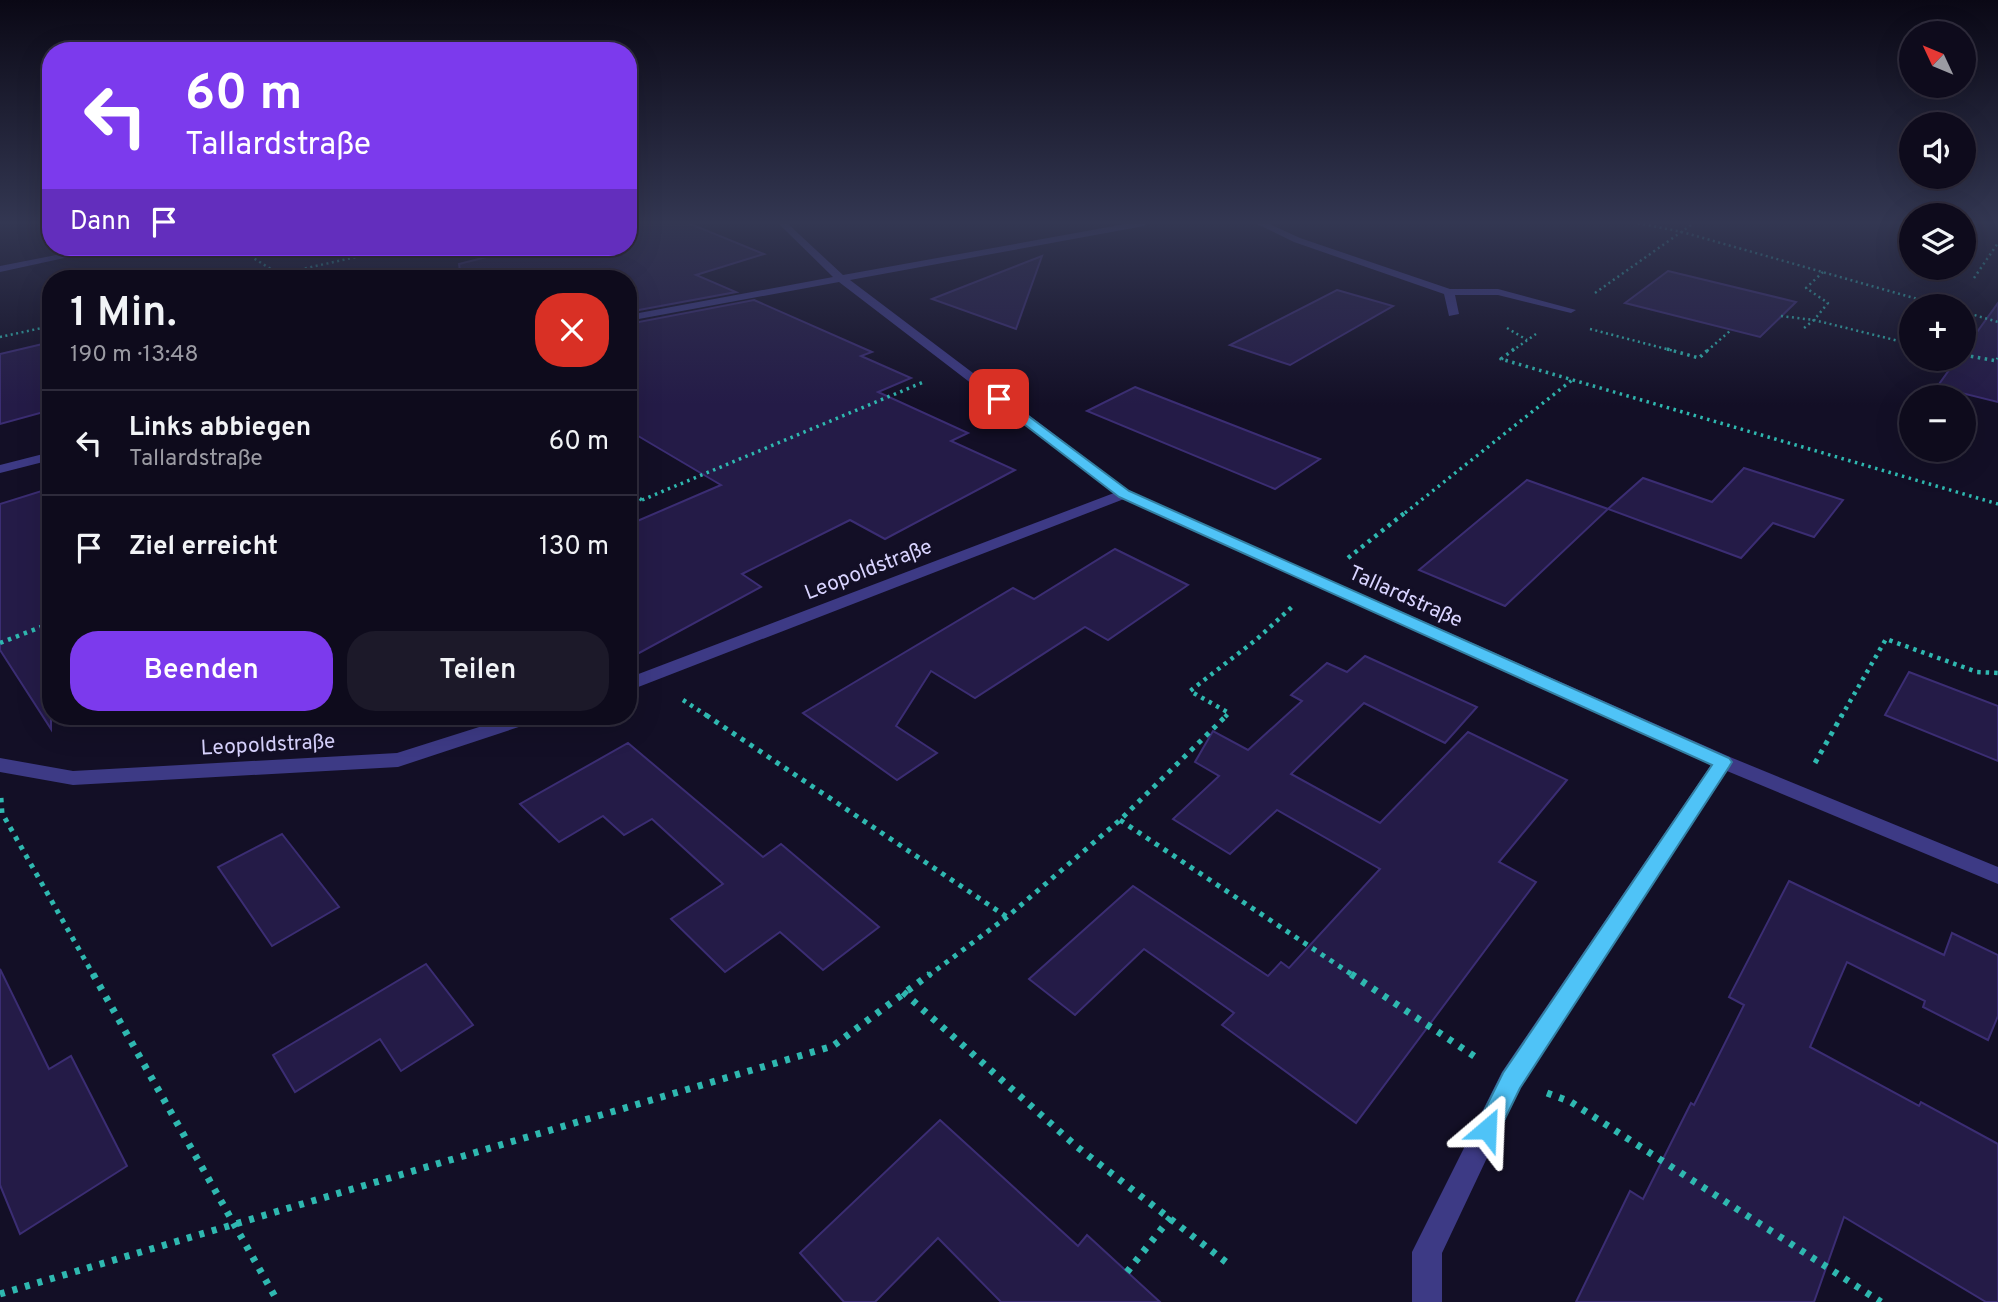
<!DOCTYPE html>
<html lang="de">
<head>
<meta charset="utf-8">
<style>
	body { margin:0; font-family:Overpass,sans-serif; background:#1c1929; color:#f1f3f6; height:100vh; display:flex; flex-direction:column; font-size:26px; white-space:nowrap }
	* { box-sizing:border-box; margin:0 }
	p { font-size:23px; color:#9b9ba3 }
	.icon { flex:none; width:38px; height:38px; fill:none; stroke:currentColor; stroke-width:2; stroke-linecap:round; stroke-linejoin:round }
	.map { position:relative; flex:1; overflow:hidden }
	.sheet { position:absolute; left:42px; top:270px; width:595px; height:455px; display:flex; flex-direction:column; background:#0e0b1c; border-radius:28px; box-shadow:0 7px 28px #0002,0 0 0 2px #2e2b3b }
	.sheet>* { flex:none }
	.guide { position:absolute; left:42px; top:42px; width:595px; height:214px; border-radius:28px; box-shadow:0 7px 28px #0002,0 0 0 2px #2e2b3b; background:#7c3aed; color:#fff; overflow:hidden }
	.needle { width:46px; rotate:314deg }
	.tools { position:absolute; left:1899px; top:21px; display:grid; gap:14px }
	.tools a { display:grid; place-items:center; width:77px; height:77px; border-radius:50%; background:#0e0b1c; box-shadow:0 7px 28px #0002,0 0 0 2px #2e2b3b; font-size:35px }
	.pin { position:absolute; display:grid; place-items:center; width:60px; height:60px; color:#fff; margin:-30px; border-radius:14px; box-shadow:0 4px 10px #0006 }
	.me { position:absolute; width:77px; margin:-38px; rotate:26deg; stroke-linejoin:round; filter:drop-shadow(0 0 5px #0008) }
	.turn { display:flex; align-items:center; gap:24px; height:147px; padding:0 28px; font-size:32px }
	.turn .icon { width:91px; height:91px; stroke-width:2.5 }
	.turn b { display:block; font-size:49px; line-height:60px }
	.then { display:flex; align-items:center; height:66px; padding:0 28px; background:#0003; gap:14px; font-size:26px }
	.round { display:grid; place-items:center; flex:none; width:74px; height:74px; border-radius:28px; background:#1c1929 }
	.headline { display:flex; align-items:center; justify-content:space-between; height:119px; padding:0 28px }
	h1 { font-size:42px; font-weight:600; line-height:52px }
	.action { display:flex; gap:14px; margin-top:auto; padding:14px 28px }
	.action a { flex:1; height:80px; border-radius:28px; background:#7c3aed; color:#fff; font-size:28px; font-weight:600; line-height:80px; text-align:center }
	.action a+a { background:#1c1929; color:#f1f3f6 }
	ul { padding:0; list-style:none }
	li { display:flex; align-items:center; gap:21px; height:105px; padding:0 28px; border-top:2px solid #2e2b3b }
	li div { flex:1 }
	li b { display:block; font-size:26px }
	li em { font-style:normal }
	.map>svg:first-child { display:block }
</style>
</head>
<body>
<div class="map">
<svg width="1998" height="1302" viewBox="0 0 1998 1302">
	<rect width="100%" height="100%" fill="#130f26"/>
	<g fill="#241b47" stroke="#3b2d73" stroke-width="2">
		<path d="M 628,223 L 688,223 L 764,254 L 696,275 L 736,292 L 628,312 L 628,278 L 461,278 L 459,264 L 526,247 L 628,247 Z"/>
		<path d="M 1042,256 L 1016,329 L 932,299 Z"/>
		<path d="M 1668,271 L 1796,302 L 1760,337 L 1625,303 Z"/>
		<path d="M 1337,290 L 1393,306 L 1290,365 L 1230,345 Z"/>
		<path d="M 754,300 L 872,352 L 861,356 L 911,378 L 878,392 L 968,433 L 951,441 L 1015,470 L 885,539 L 850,520 L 742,574 L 761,587 L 628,659 L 628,525 L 721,485 L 628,430 L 628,324 Z"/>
		<path d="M 1998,303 L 1998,402 L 1937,387 L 1957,359 L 1964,359 L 1964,350 Z"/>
		<path d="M 51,342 L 51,410 L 0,424 L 0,354 Z"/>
		<path d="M 1135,387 L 1320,459 L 1275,489 L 1087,411 Z"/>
		<path d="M 1744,468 L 1843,500 L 1814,537 L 1773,523 L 1741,558 L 1608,509 L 1643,478 L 1712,502 Z"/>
		<path d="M 1527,480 L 1608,509 L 1505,606 L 1419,570 Z"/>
		<path d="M 51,488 L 51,729 L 0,650 L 0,504 Z"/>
		<path d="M 1115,549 L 1188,585 L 1108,640 L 1085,627 L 975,698 L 931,671 L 896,726 L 937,753 L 897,780 L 803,713 L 1013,588 L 1034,599 Z"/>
		<path d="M 1365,656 L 1477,707 L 1445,743 L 1364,703 L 1291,774 L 1380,823 L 1468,732 L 1567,780 L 1499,862 L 1536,882 L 1356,1123 L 1222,1025 L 1234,1013 L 1144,949 L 1075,1015 L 1029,979 L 1133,886 L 1268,976 L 1281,962 L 1289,968 L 1380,869 L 1277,810 L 1230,854 L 1173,819 L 1219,776 L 1195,762 L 1213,731 L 1248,750 L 1302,701 L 1291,695 L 1327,663 L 1347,672 Z"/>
		<path d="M 1909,672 L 1998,706 L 1998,761 L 1885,715 Z"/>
		<path d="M 628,743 L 763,857 L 781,844 L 879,927 L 823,970 L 780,932 L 725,972 L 671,919 L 723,884 L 652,819 L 624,835 L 603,816 L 559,842 L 520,804 Z"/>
		<path d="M 282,834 L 339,907 L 272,946 L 218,867 Z"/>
		<path d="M 1789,881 L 1944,955 L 1952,933 L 1998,955 L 1998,1016 L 1988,1040 L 1923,1007 L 1925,1001 L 1847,962 L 1810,1047 L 1919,1106 L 1921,1102 L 1998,1144 L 1998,1302 L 1986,1302 L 1844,1217 L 1814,1302 L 1576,1302 L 1630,1191 L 1643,1199 L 1691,1103 L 1694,1105 L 1744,1005 L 1729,997 Z"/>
		<path d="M 426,964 L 473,1025 L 401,1071 L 380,1039 L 295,1092 L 273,1055 Z"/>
		<path d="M 0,969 L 49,1069 L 71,1056 L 127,1166 L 20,1234 L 0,1185 Z"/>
		<path d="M 940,1120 L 1078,1246 L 1087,1235 L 1160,1302 L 1001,1302 L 938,1238 L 875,1302 L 844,1302 L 800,1253 Z"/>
	</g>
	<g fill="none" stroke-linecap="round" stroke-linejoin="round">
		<g stroke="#2fb8b0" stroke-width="2.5" stroke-dasharray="2 3.5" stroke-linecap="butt">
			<path d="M 1638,223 L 1682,232 L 1942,306"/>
			<path d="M 236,247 L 285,278"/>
			<path d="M 1823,272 L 1806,288 L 1828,303 L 1814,320 L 1911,344"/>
			<path d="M 262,278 L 401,247"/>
			<path d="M 1974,278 L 1998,243"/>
			<path d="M 1595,293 L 1694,223"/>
			<path d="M 1964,312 L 1998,322"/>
			<path d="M 1781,316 L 1814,320 L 1804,328"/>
			<path d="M 1507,328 L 1527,340"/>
			<path d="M 1590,329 L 1674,351"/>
			<path d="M 0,337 L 51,326"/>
			<path d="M 1512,351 L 1536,334"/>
			<path d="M 1707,351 L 1731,330"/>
		</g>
		<g stroke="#2fb8b0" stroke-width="3.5" stroke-dasharray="2.5 4.5" stroke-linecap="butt">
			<path d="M 1514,349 L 1501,359 L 1998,504"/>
			<path d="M 1667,349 L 1699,358 L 1709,349"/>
			<path d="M 1964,355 L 1997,361 L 1998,358"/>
			<path d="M 1938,361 L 1940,359"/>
			<path d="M 628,491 L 642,500 L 628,506"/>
			<path d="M 642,500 L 926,381"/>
			<path d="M 1405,513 L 1572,380"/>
		</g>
		<g stroke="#2fb8b0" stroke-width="4.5" stroke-dasharray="3.5 5" stroke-linecap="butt">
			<path d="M 1348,558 L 1407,511"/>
			<path d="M 0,643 L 51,623"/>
			<path d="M 683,700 L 709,717"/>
			<path d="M 1225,717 L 1229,713 L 1190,691 L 1257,639 L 1294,605"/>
			<path d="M 1841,717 L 1886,639 L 1977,672 L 1998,673"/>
		</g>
		<g stroke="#2fb8b0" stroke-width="5" stroke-dasharray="4.5 6" stroke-linecap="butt">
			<path d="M 706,715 L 1007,917"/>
			<path d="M 1815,763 L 1842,715"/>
			<path d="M 1,798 L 2,813 L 94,976"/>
			<path d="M 1120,820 L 1354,976"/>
			<path d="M 928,976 L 1007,917 L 1120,820 L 1227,715"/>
		</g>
		<g stroke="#2fb8b0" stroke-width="7" stroke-dasharray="5 8" stroke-linecap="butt">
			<path d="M 93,974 L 278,1302"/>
			<path d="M 1351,974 L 1480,1060"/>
			<path d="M 903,992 L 1076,1146 L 1226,1262"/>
			<path d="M 1547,1093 L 1571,1102 L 1881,1302"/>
			<path d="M 1127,1272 L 1171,1217"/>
			<path d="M 0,1294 L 833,1046 L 930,974"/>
		</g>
		<g fill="#3d3a85" fill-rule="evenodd">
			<path d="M 778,223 L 787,223 L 843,275 L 1131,223 L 1148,223 L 1144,226 L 850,280 L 1129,491 L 1730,757 L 1998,867 L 1998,884 L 1727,771 L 1520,1088 L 1442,1253 L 1442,1302 L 1412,1302 L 1412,1252 L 1502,1072 L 1711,765 L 1124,499 L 628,691 L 628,678 L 1114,493 L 839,282 L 628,321 L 628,315 L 833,277 Z"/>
			<path d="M 1255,223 L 1267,223 L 1300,238 L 1450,289 L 1498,289 L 1576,310 L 1571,313 L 1498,295 L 1455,295 L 1459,314 L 1449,316 L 1444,294 L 1294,242 Z"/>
			<path d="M 97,247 L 115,247 L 0,272 L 0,266 Z"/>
			<path d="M 51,452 L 51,460 L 0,473 L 0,465 Z"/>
			<path d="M 514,716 L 542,716 L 540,720 L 398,767 L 73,785 L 0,772 L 0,758 L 73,771 L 397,753 Z"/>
		</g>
	</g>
	<linearGradient id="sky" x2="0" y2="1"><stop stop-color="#0a0815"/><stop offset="0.55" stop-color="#333752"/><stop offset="1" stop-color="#333752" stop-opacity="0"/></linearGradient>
	<rect width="1998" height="405" fill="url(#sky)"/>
	<path fill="#4fc3f7" stroke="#337fa1" stroke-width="2" d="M 995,397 L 1003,397 L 1129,491 L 1729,758 L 1732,762 L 1729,767 L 1520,1088 L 1496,1137 L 1487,1141 L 1479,1137 L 1475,1129 L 1503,1073 L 1712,765 L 1119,497 L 995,402 Z"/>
	<g text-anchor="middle" stroke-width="6" stroke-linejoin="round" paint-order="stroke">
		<g font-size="21" fill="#d9d4ff" stroke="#130f26">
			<text transform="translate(868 569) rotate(-21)" y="7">Leopoldstraße</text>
			<text transform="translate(1406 596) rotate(24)" y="7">Tallardstraße</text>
			<text transform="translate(268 744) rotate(-3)" y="7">Leopoldstraße</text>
		</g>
	</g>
</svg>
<div class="tools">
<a><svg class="needle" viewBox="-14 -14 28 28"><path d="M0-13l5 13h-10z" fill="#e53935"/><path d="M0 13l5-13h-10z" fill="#9b9ba3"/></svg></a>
<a><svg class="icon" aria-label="sound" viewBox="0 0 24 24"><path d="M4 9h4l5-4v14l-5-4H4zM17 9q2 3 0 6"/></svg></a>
<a><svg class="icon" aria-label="layers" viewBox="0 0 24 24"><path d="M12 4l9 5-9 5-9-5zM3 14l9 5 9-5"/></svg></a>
<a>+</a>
<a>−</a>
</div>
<div class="pin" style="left:999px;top:399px;background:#d93025"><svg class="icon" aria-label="arrive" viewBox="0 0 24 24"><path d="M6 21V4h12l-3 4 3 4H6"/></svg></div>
<svg class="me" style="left:1487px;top:1129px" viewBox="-20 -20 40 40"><path d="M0-17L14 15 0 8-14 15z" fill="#4fc3f7" stroke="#fff" stroke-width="4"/></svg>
<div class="guide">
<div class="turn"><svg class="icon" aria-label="left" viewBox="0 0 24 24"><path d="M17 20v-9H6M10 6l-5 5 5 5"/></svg><div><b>60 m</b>Tallardstraße</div></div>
<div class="then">Dann<svg class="icon" aria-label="arrive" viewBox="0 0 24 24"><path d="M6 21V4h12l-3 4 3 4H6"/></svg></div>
</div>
<section class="sheet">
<div class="headline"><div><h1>1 Min.</h1><p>190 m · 13:48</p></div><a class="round" style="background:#d93025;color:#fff"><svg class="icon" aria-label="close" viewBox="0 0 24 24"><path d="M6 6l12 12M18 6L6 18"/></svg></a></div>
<ul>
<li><svg class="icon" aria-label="left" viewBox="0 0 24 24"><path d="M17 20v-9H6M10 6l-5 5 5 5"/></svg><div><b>Links abbiegen</b><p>Tallardstraße</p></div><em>60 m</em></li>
<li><svg class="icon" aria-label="arrive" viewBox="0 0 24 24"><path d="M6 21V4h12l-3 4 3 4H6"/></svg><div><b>Ziel erreicht</b></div><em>130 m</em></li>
</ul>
<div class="action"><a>Beenden</a><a>Teilen</a></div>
</section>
</div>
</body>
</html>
